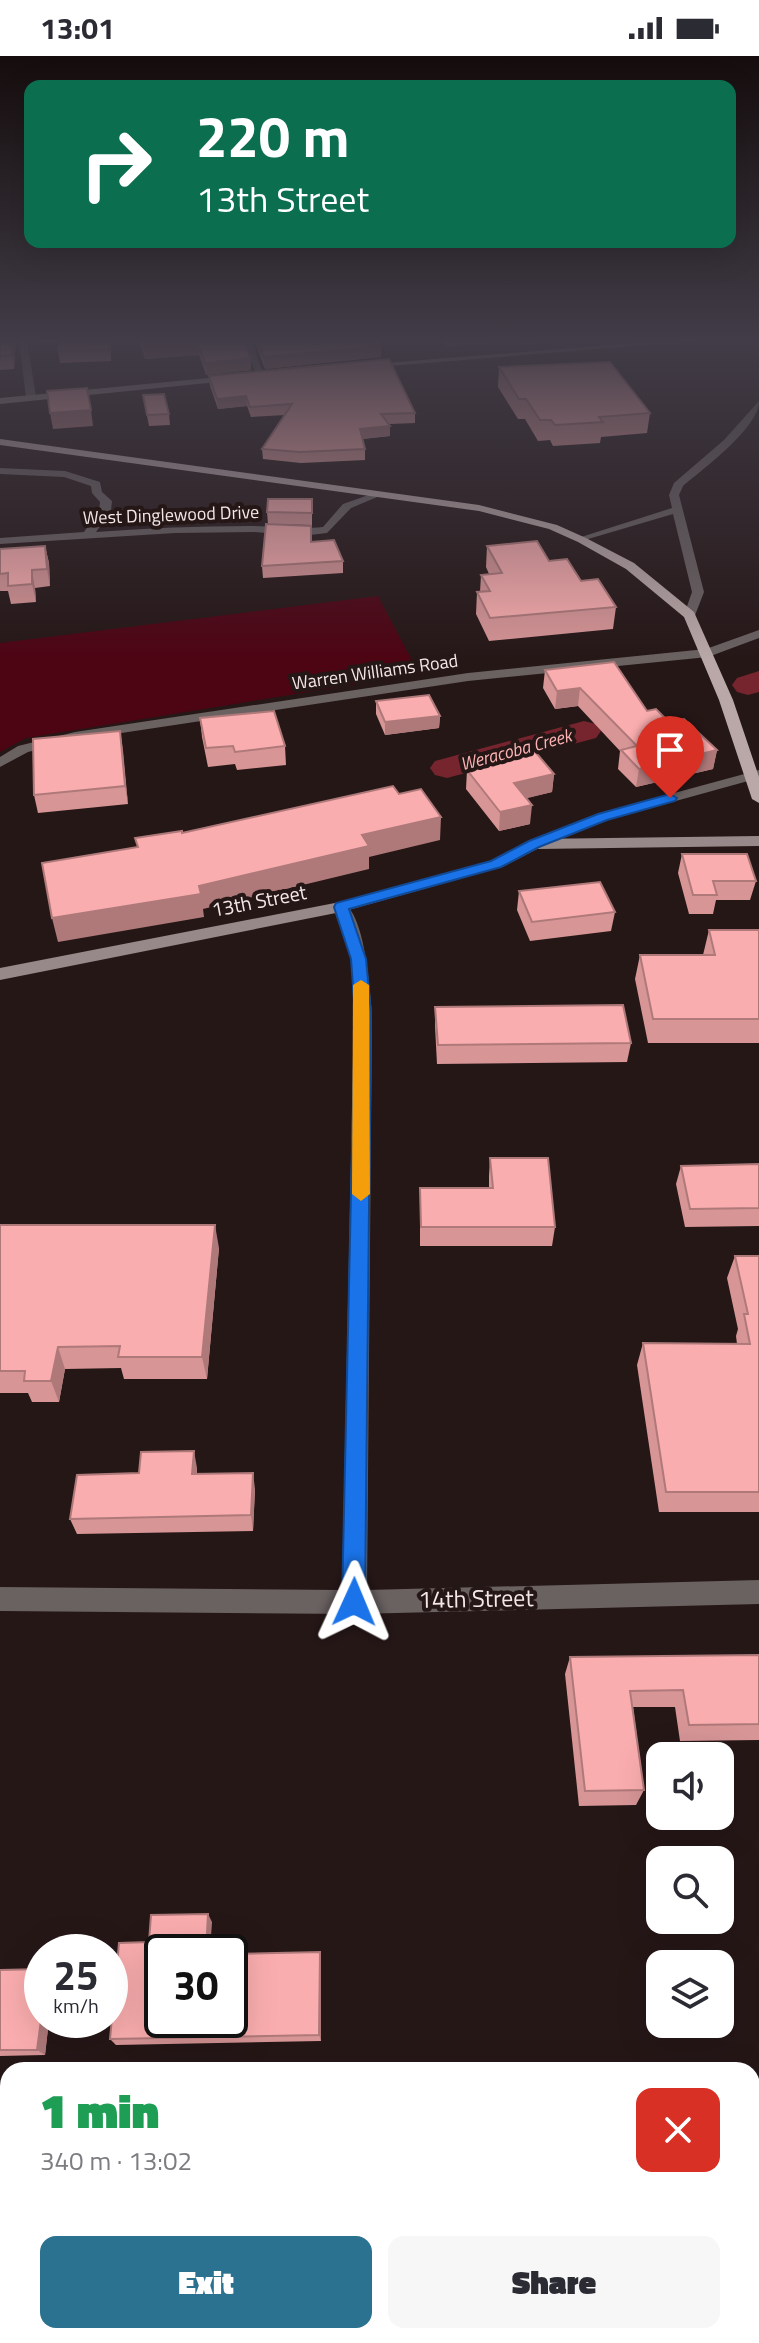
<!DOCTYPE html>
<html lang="en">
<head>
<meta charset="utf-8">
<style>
	body { margin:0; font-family:"Titillium Web",sans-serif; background:#f7f7f7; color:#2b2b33; height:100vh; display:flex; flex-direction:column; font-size:30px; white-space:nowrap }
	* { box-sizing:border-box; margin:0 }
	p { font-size:26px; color:#7c7c81 }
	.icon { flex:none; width:44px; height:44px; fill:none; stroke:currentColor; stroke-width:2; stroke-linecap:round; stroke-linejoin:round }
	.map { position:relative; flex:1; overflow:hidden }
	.details { position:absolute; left:0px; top:2006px; width:760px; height:282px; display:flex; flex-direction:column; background:#fff; border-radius:24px 24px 0 0; box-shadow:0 8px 32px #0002 }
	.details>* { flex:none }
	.top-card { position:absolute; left:24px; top:24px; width:712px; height:168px; border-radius:16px; box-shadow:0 8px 32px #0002; background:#0b6e4f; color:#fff; overflow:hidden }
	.fabs { position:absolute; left:646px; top:1686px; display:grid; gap:16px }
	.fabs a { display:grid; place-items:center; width:88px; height:88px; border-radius:16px; background:#fff; box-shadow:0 8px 32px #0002; font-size:40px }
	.speed { position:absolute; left:24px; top:1878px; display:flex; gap:16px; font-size:40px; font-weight:700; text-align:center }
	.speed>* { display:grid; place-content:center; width:104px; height:104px; border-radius:50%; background:#fff; box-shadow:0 8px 32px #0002; line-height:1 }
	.speed small { font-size:20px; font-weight:400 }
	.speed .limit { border:4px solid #111; border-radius:12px; background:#fff; color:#111 }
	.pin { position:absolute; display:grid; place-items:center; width:68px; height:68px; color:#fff; margin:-82px -34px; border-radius:50% 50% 50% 0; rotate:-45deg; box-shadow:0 0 8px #0007 }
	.pin .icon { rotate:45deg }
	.me { position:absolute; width:88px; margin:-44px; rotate:1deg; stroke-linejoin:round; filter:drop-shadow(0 0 6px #0008) }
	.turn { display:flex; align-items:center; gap:28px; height:168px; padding:0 40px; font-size:36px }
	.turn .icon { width:104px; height:104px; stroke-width:2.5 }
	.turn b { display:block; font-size:56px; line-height:68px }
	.round { display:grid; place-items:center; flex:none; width:84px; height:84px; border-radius:16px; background:#f7f7f7 }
	.head { display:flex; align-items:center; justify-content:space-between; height:136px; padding:0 40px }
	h1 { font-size:48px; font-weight:800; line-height:60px; color:#1e9e55 }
	.button { display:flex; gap:16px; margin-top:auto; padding:16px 40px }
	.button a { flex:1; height:92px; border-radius:16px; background:#2a728f; color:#fff; font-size:32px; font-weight:800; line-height:92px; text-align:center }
	.button a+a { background:#f7f7f7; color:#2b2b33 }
	.status { display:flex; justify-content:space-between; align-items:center; height:56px; padding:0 40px; background:#fff; direction:ltr }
	.status svg { height:22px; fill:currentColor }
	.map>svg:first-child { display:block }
</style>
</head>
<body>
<div class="status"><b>13:01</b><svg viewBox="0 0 49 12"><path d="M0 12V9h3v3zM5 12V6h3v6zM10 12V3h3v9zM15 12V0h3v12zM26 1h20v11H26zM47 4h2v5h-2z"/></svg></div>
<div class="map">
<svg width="759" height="2287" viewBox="0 0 759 2287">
	<rect width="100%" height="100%" fill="#261717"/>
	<path fill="#4d0413" d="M 378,540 L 419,618 L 26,682 L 0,696 L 0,587 Z"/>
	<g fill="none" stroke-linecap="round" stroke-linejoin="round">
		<g fill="#76242e" fill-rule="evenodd">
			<path d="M 759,615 L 759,636 L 748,639 L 737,636 L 732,629 L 737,622 Z"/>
			<path d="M 584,665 L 596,668 L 601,675 L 596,682 L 447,722 L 435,719 L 430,712 L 435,705 Z"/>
		</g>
		<g fill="#6a6161" fill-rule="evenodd">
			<path d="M 19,284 L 27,284 L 36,341 L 31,344 L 26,341 Z"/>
			<path d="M 243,284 L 251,284 L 264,320 L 256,318 Z"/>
			<path d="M 521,284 L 551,284 L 522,289 L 518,286 Z"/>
			<path d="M 759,345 C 759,372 703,413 683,430 L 679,439 L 704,536 L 694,562 L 684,559 L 692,536 L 673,458 L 578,486 L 578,482 L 672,452 L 669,439 L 674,427 L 724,384 Z"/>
			<path d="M 0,412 L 65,415 L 100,426 L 102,436 L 112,445 L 111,454 L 96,476 C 147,472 198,470 250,470 C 275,470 298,474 323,471 L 343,448 L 377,436 L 382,439 L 351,452 L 327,477 L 301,480 L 255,476 L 175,477 L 0,488 L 0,482 L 84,476 L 99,454 L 100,446 L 92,437 L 91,430 L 64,421 L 0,418 Z"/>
			<path d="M 759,574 L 759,582 L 708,601 L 468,625 L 75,684 L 28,696 L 0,711 L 0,701 L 18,690 L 75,676 L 468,617 L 706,593 Z"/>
			<path d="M 759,714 L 759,722 L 607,764 L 539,791 L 534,793 L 526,788 L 597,758 Z"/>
			<path d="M 341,846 C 365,854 370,934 372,957 L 367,1534 L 759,1524 L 759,1548 L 354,1558 L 0,1555 L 0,1531 L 342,1534 L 354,957 L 351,903 L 333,851 Z"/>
			<rect x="752" y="2096" width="7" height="32"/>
			<rect x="0" y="2101" width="8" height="32"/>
			<rect x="338" y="2280" width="34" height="7"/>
		</g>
		<g fill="#978989" fill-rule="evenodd">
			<path d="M 673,284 L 708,284 L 365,312 L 360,309 Z"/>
			<path d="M 240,319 L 237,324 L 0,348 L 0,342 Z"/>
			<path d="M 759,780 L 759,790 L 537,793 L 502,811 L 341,856 L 0,924 L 0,912 L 340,846 L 490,805 L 534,783 Z"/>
		</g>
		<path fill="#baa8a8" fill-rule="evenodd" d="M 0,383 L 479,449 L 557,469 L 586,482 L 634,507 L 694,556 L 733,644 L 759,721 L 759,747 L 752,743 L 719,644 L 684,561 L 626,513 L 578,486 L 549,473 L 479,455 L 0,389 Z"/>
	</g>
	<g fill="#d79596">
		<path d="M 0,284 L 15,284 L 14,313 L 0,314 Z"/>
		<path d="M 40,284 L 111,284 L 111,305 L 60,307 L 58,295 L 59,286 L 40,287 Z"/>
		<path d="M 139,284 L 243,284 L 251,302 L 251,314 L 206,319 L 199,299 L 145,303 Z"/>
		<path d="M 254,284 L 377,284 L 381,290 L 381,301 L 265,313 Z"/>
		<path d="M 499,311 L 650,357 L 647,377 L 601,381 L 600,387 L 553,390 L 550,384 L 538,385 L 525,363 L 518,363 L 498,331 Z"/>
		<path d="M 209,320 L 415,357 L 415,367 L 389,368 L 390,370 L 390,380 L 363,383 L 365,393 L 365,404 L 301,407 L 263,403 L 262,393 L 285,359 L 251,361 L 247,350 L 218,353 L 210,330 Z"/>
		<path d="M 143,339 L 169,358 L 170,369 L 149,370 Z"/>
		<path d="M 312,443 L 312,469 L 268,468 L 267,456 Z"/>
		<path d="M 312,486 L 343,505 L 343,517 L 263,522 L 262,510 Z"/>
		<path d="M 45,490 L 49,507 L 50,530 L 35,532 L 36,546 L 11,548 L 8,535 L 0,535 L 0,493 Z"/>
		<path d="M 487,490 L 549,505 L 581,525 L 616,551 L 613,573 L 489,585 L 476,558 L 477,536 L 480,536 L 481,519 L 489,518 L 486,511 Z"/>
		<path d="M 545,614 L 647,655 L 670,667 L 717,694 L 713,713 L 636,731 L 618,713 L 620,695 L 578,650 L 555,653 L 543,632 Z"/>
		<path d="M 376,645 L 440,660 L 439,672 L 385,679 L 376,658 Z"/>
		<path d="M 200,662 L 285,690 L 286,709 L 237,714 L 235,708 L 208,711 L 202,681 Z"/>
		<path d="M 120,675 L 128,748 L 38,757 L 34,739 Z"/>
		<path d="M 472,705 L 554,718 L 552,736 L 526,742 L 530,768 L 499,775 L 466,733 L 467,714 L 471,713 Z"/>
		<path d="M 682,798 L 756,825 L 750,844 L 716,844 L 713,858 L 689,858 L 678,817 Z"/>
		<path d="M 519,835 L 615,856 L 611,875 L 530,885 L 517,854 Z"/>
		<path d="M 709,874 L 759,874 L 759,987 L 648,987 L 635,923 L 640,899 L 703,899 Z"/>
		<path d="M 435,951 L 631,987 L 627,1006 L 437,1008 L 435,970 Z"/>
		<path d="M 490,1102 L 555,1171 L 552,1190 L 420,1190 L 420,1132 L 489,1132 L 489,1120 Z"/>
		<path d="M 759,1108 L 759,1170 L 685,1171 L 676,1128 L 681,1110 Z"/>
		<path d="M 0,1169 L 219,1192 L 207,1323 L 124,1323 L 121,1312 L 65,1313 L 59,1346 L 32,1346 L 28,1337 L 0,1337 Z"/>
		<path d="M 735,1200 L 759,1200 L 759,1456 L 659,1456 L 637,1309 L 643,1287 L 737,1288 L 736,1280 L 738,1273 L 727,1222 Z"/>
		<path d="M 197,1412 L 197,1418 L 255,1433 L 253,1475 L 77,1478 L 70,1463 L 139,1417 Z"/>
		<path d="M 759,1599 L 759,1684 L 680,1685 L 675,1651 L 633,1651 L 644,1734 L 636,1749 L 579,1750 L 565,1618 L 570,1601 Z"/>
		<path d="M 212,1866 L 162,1964 L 320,1896 L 321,1904 L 321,1985 L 116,1989 L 110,1983 L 149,1886 Z"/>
		<path d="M 0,1914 L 42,1964 L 49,1964 L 45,1999 L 0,2000 Z"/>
		<path d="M 572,2280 L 683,2280 L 683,2287 L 573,2287 Z"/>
		<path d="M 718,2280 L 752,2280 L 759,2287 L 719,2287 Z"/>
	</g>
	<g fill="#af797a">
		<path d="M 13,284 L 15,284 L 16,286 L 14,313 L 12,299 Z"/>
		<path d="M 445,284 L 485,284 L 485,287 L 445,290 Z"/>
		<path d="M 198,287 L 199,299 L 145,303 L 144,291 Z"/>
		<path d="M 381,290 L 381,301 L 265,313 L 264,301 Z"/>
		<path d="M 251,302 L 251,314 L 206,319 L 205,307 Z"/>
		<path d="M 246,340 L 247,350 L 218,353 L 217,343 Z"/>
		<path d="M 91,354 L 93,370 L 53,373 L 50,357 Z"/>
		<path d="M 390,370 L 390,380 L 360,383 L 360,373 Z"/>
		<path d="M 45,490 L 49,507 L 50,530 L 47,513 Z"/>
		<path d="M 32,514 L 35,532 L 36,546 L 32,528 Z"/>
		<path d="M 580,632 L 578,650 L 555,653 L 557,635 Z"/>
		<path d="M 440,660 L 439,672 L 385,679 L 385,666 Z"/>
		<path d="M 120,675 L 123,694 L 128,748 L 125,730 Z"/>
		<path d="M 717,694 L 713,713 L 636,731 L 639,713 Z"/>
		<path d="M 554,718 L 552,736 L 512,746 L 514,727 Z"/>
		<path d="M 532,749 L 530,768 L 499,775 L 500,756 Z"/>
		<path d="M 441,761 L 440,784 L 369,801 L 369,813 L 203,853 L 204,861 L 58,886 L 52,862 L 199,830 L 362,779 Z"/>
		<path d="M 215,1169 L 219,1192 L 207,1323 L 202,1301 Z"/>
		<path d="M 58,1291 L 65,1313 L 59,1346 L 51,1325 Z"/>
		<path d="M 194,1395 L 197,1412 L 196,1434 L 192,1418 Z"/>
		<path d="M 253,1417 L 255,1433 L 253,1475 L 251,1459 Z"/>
		<path d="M 208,1858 L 212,1866 L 210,1896 L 206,1896 Z"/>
		<path d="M 320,1896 L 321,1904 L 321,1985 L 319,1979 Z"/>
		<path d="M 42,1957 L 42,1964 L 49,1964 L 45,1999 L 37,1994 Z"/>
		<path d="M 17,2280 L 24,2280 L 23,2287 L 16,2287 Z"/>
		<rect x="168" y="2280" width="6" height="7"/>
	</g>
	<g fill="#faadae" stroke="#af797a" stroke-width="2">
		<path d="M 0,284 L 13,284 L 12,299 L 0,300 Z"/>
		<path d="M 60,284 L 109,284 L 109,294 L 58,295 Z"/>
		<path d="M 142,284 L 243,284 L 251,302 L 205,307 L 198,287 L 144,291 Z"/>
		<path d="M 257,284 L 377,284 L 381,290 L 264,301 Z"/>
		<path d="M 389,303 L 415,357 L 381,358 L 390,370 L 360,373 L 365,393 L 300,396 L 262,393 L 292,348 L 250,351 L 246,340 L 217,343 L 209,320 Z"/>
		<path d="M 610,306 L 650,357 L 599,361 L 603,366 L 555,369 L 551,364 L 540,364 L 526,343 L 519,343 L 499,311 Z"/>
		<path d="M 87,332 L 91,354 L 50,357 L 47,335 Z"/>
		<path d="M 164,338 L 169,358 L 147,359 L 143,339 Z"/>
		<path d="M 268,443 L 312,443 L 312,457 L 267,456 Z"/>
		<path d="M 266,468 L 311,470 L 311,486 L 334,484 L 343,505 L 262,510 Z"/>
		<path d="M 537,485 L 549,505 L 567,503 L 581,525 L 598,523 L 616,551 L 490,562 L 477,536 L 490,535 L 481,519 L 502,517 L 487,490 Z"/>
		<path d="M 45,490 L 47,513 L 32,514 L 32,528 L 8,530 L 8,517 L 0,518 L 0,493 Z"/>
		<path d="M 614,606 L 647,655 L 656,653 L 670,667 L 684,663 L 717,694 L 639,713 L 621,694 L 637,690 L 580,632 L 557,635 L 545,614 Z"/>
		<path d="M 429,639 L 440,660 L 385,666 L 376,645 Z"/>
		<path d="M 274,655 L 285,690 L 235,696 L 233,690 L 206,692 L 200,662 Z"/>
		<path d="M 120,675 L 125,730 L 34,739 L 33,683 Z"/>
		<path d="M 532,692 L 554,718 L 514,727 L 532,749 L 500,756 L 467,714 L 477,712 L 472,705 Z"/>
		<path d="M 393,730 L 399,738 L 421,733 L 441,761 L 362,779 L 369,790 L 199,830 L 201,838 L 52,862 L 42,807 L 138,791 L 135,782 L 182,775 L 182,777 Z"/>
		<path d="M 682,798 L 747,798 L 756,825 L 713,825 L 717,839 L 693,839 Z"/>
		<path d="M 600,826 L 615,856 L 532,866 L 519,835 Z"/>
		<path d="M 709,874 L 759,874 L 759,963 L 653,963 L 640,899 L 715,899 Z"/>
		<path d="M 623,949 L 631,987 L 438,989 L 435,951 Z"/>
		<path d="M 490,1102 L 548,1102 L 555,1171 L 421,1171 L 420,1132 L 493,1132 Z"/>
		<path d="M 759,1108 L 759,1152 L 690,1153 L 681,1110 Z"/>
		<path d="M 0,1169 L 215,1169 L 202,1301 L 118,1301 L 120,1290 L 58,1291 L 51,1325 L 24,1325 L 25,1315 L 0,1315 Z"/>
		<path d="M 735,1200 L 759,1200 L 759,1436 L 666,1436 L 643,1287 L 750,1288 L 744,1258 L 748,1258 Z"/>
		<path d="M 194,1395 L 192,1418 L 253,1417 L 251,1459 L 70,1463 L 77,1419 L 139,1417 L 141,1396 Z"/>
		<path d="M 759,1599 L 759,1668 L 689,1669 L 683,1634 L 630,1635 L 644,1734 L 585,1735 L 570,1601 Z"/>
		<path d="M 208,1858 L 206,1896 L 162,1896 L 162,1964 L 230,1964 L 230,1898 L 320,1896 L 319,1979 L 110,1983 L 119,1887 L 149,1886 L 151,1859 Z"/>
		<path d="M 42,1913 L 42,1957 L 37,1994 L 0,1994 L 0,1914 Z"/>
		<path d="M 0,2207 L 8,2207 L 8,2280 L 17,2280 L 16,2287 L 0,2287 Z"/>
		<path d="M 759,2248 L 759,2287 L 725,2287 L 724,2280 L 752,2280 L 752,2249 Z"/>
		<path d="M 62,2280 L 168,2280 L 168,2287 L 87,2287 L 87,2285 L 61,2285 Z"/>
		<rect x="220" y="2280" width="81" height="7"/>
		<path d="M 453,2280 L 532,2280 L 532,2287 L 454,2287 Z"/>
		<path d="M 578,2280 L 683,2280 L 683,2287 L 579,2287 Z"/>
	</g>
	<linearGradient id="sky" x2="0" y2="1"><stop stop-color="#150d0d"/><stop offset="0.47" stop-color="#413c47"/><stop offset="1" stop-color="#413c47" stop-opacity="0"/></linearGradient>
	<rect width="759" height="604" fill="url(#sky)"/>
	<path fill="#1a73e8" stroke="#114b97" stroke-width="2" d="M 670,738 L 677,742 L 675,745 L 607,764 L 539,791 L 501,811 L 349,853 L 366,903 L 371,957 L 365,1546 L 362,1554 L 354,1557 L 346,1554 L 342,1546 L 355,957 L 351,903 L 334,851 L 336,847 L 491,805 L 529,785 L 598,758 Z"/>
	<path fill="#f59e0b" d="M 361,924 L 369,929 L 370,1138 L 361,1145 L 352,1138 L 353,929 Z"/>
	<g text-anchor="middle" stroke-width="8" stroke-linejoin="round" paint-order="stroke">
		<g font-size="18" fill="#f3e7e7" stroke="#261717">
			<text transform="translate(171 459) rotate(-2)" y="6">West Dinglewood Drive</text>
			<text transform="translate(375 616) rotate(-8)" y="6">Warren Williams Road</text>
		</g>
		<g font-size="18" font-style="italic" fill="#fdb3b4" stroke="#261717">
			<text transform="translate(516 694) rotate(-15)" y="6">Weracoba Creek</text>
		</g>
		<g font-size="20" fill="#f3e7e7" stroke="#261717">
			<text transform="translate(259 845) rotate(-11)" y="7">13th Street</text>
		</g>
		<g font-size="24" fill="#f3e7e7" stroke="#261717">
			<text transform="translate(476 1543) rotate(-1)" y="8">14th Street</text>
		</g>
	</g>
</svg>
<div class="fabs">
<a><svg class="icon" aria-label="sound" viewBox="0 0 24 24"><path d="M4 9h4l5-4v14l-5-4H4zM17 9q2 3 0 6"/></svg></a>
<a><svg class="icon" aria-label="search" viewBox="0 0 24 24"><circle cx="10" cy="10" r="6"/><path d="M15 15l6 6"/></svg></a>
<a><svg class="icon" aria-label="layers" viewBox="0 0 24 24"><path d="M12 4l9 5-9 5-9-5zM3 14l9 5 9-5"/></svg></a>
</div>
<div class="speed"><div>25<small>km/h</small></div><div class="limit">30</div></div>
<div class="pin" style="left:670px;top:742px;background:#d93025"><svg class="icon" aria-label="arrive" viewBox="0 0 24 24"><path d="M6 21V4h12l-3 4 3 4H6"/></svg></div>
<svg class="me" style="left:354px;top:1546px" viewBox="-20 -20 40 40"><path d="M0-17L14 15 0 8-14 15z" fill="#1a73e8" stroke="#fff" stroke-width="4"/></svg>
<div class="top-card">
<div class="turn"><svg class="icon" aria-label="right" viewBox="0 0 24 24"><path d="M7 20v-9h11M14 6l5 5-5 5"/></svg><div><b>220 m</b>13th Street</div></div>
</div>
<section class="details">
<div class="head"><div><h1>1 min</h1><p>340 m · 13:02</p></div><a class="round" style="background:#d93025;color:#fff"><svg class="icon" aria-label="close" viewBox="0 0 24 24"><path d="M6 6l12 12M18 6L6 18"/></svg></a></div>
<div class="button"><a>Exit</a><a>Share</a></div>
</section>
</div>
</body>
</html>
